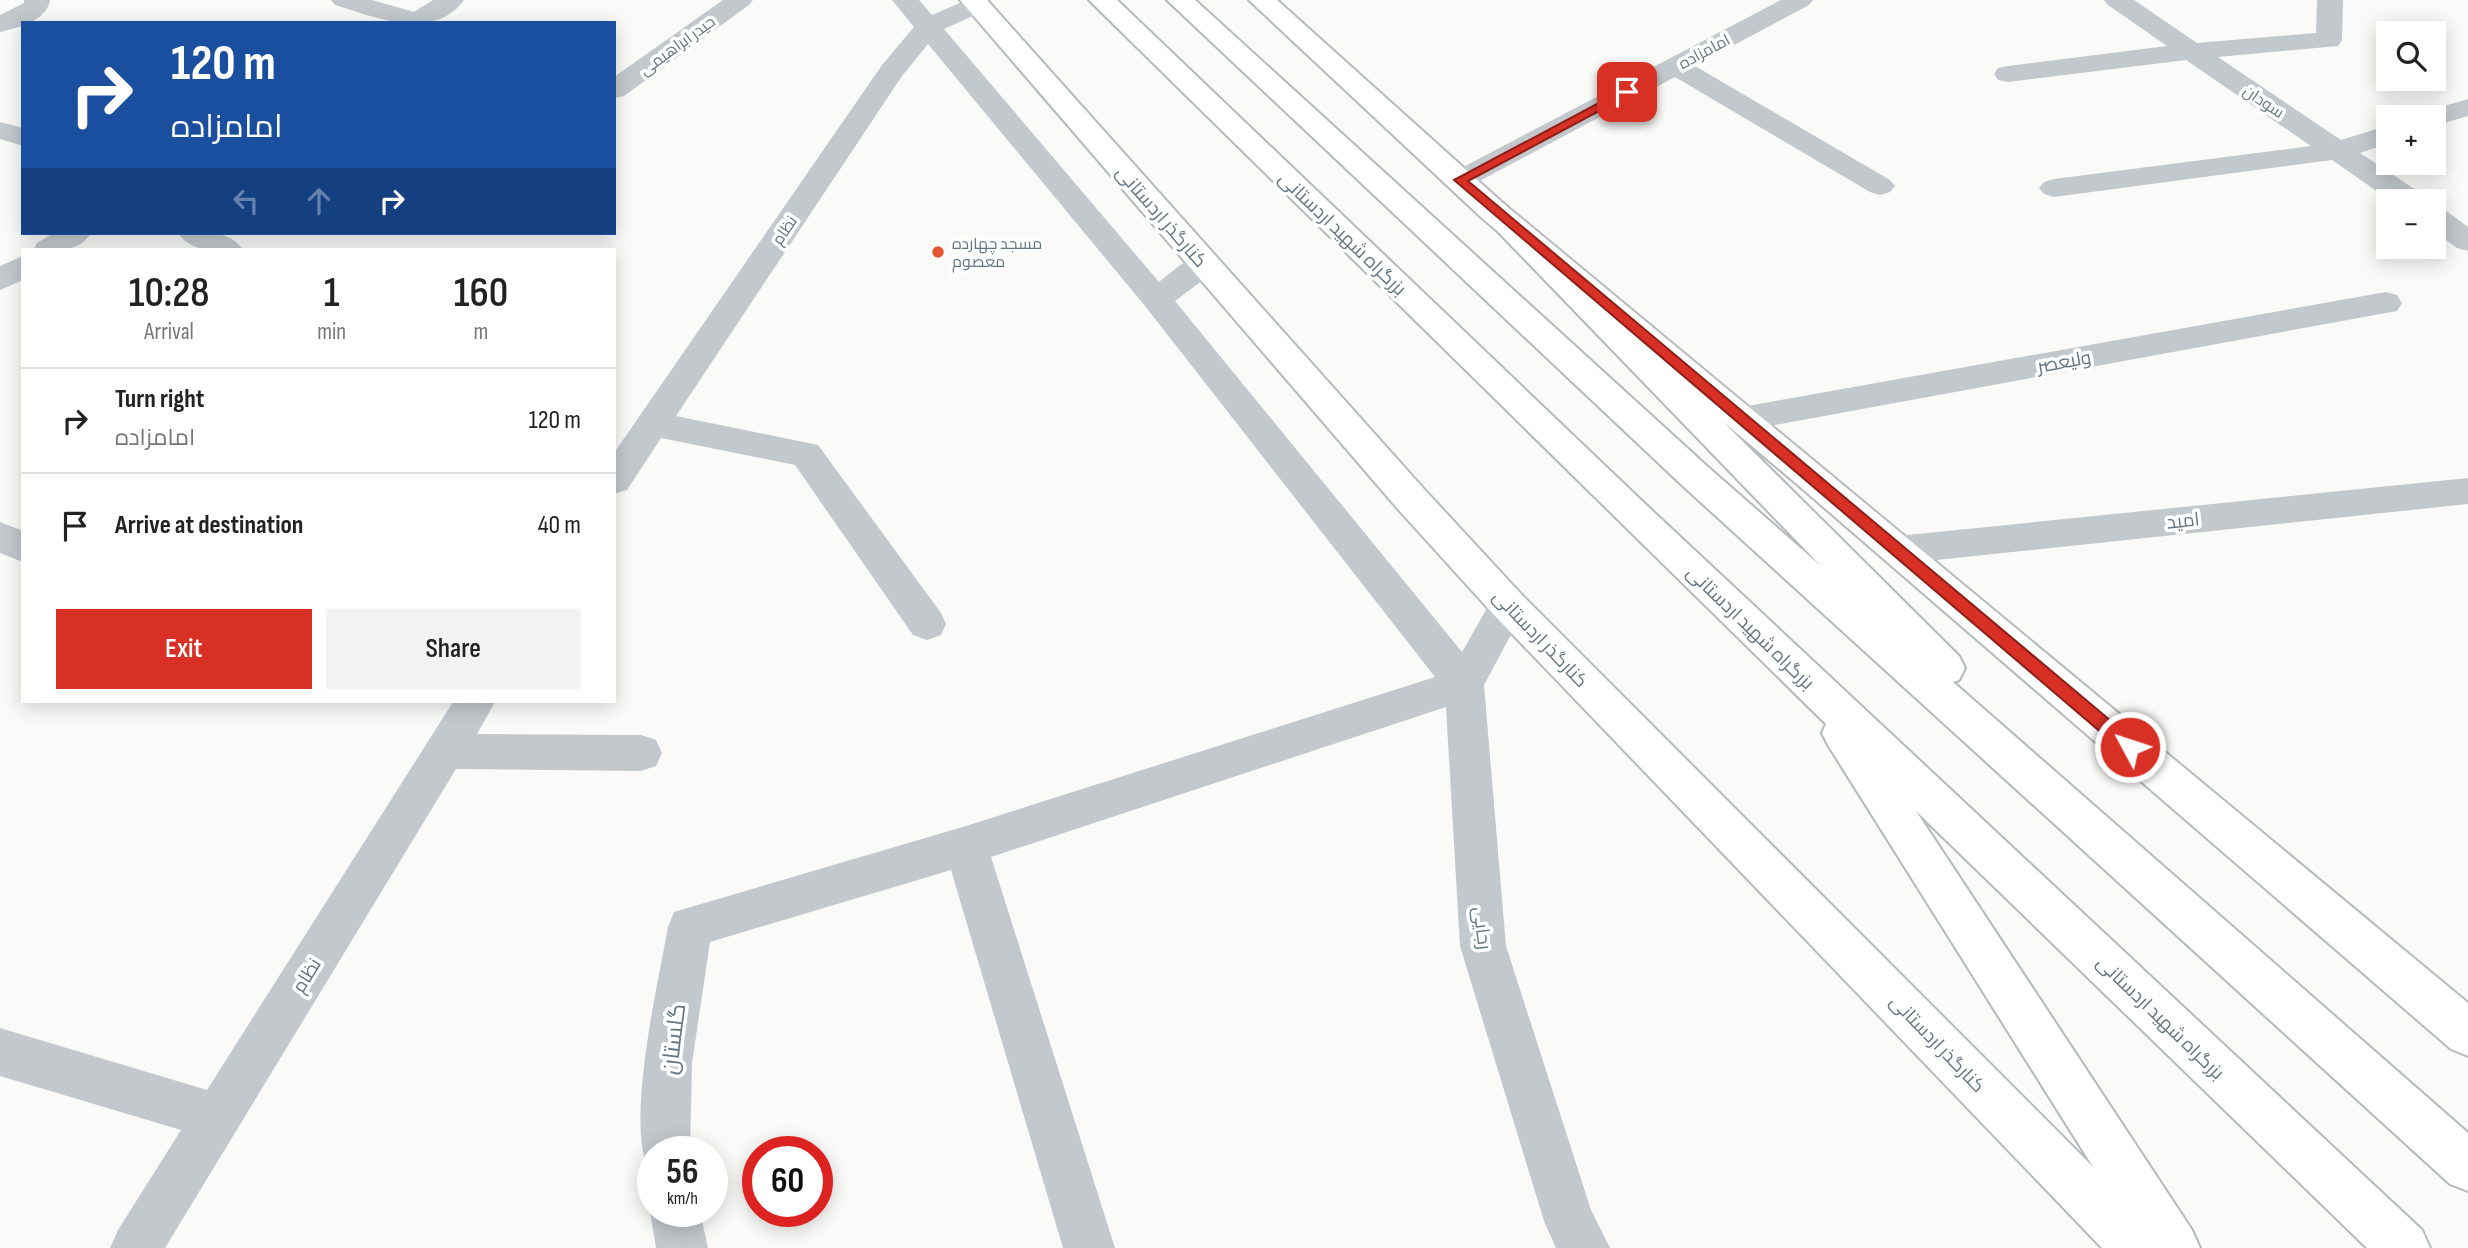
<!DOCTYPE html>
<html lang="en">
<head>
<meta charset="utf-8">
<style>
	body { margin:0; font-family:"Sofia Sans Condensed",Cairo,sans-serif; background:#f2f2f2; color:#222; height:100vh; display:flex; flex-direction:column; font-size:26px; white-space:nowrap }
	* { box-sizing:border-box; margin:0 }
	p { font-size:23px; color:#767676 }
	.icon { flex:none; width:38px; height:38px; fill:none; stroke:currentColor; stroke-width:2; stroke-linecap:round; stroke-linejoin:round }
	.map { position:relative; flex:1; overflow:hidden }
	.panel { position:absolute; left:21px; top:248px; width:595px; height:455px; display:flex; flex-direction:column; background:#fff; border-radius:0px; box-shadow:0 4px 18px #0003 }
	.panel>* { flex:none }
	.banner { position:absolute; left:21px; top:21px; width:595px; height:214px; border-radius:0px; box-shadow:0 4px 18px #0003; background:#1a4fa0; color:#fff; overflow:hidden }
	.fabs { position:absolute; left:2376px; top:21px; display:grid; gap:14px }
	.fabs a { display:grid; place-items:center; width:70px; height:70px; border-radius:0px; background:#fff; box-shadow:0 4px 18px #0003; font-size:35px }
	.speed { position:absolute; left:637px; top:1136px; display:flex; gap:14px; font-size:35px; font-weight:700; text-align:center }
	.speed>* { display:grid; place-content:center; width:91px; height:91px; border-radius:50%; background:#fff; box-shadow:0 4px 18px #0003; line-height:1 }
	.speed small { font-size:18px; font-weight:400 }
	.speed .limit { border:10px solid #d22; background:#fff; color:#111 }
	.pin { position:absolute; display:grid; place-items:center; width:60px; height:60px; color:#fff; margin:-30px; border-radius:14px; box-shadow:0 4px 10px #0006 }
	.me { position:absolute; width:77px; margin:-38px; rotate:310deg; stroke-linejoin:round; filter:drop-shadow(0 0 5px #0008) }
	.turn { display:flex; align-items:center; gap:24px; height:147px; padding:0 35px; font-size:32px }
	.turn .icon { width:91px; height:91px; stroke-width:2.5 }
	.turn b { display:block; font-size:49px; line-height:60px }
	.lanes { display:flex; align-items:center; height:66px; padding:0 35px; background:#0003; justify-content:center; gap:35px; direction:ltr }
	.lanes .off { opacity:.35 }
	.eta { display:flex; justify-content:space-evenly; align-items:center; height:119px; text-align:center }
	.eta b { font-size:42px; font-weight:600; line-height:49px }
	.button { display:flex; gap:14px; margin-top:auto; padding:14px 35px }
	.button a { flex:1; height:80px; border-radius:0px; background:#d93025; color:#fff; font-size:28px; font-weight:600; line-height:80px; text-align:center }
	.button a+a { background:#f2f2f2; color:#222 }
	ul { padding:0; list-style:none }
	li { display:flex; align-items:center; gap:21px; height:105px; padding:0 35px; border-top:2px solid #e0e0e0 }
	li div { flex:1 }
	li b { display:block; font-size:26px }
	li em { font-style:normal }
	.map>svg:first-child { display:block }
</style>
</head>
<body>
<div class="map">
<svg width="2468" height="1248" viewBox="0 0 2468 1248">
	<rect width="100%" height="100%" fill="#fafaf8"/>
	<g fill="none" stroke-linecap="round" stroke-linejoin="round">
		<g stroke="#b5babe" stroke-width="4">
			<g id="major">
				<path d="M 960,0 L 987,0 L 1423,488 L 1521,594 L 2156,1230 L 2164,1248 L 2102,1248 L 1495,616 L 1397,508 Z"/>
				<path d="M 1249,0 L 1277,0 L 1504,204 L 2468,1003 L 2468,1056 L 2451,1049 L 1798,485 L 1482,218 Z"/>
			</g>
		</g>
		<g stroke="#b4b9bd" stroke-width="4">
			<g id="highway">
				<path d="M 1089,0 L 1117,0 L 1643,502 L 2422,1230 L 2430,1248 L 2367,1248 L 1916,811 L 2192,1230 L 2200,1248 L 2144,1248 L 1828,745 L 1822,733 L 1826,724 Z"/>
				<path d="M 1167,0 L 1195,0 L 1709,468 L 1821,566 L 1478,211 L 1482,204 L 1493,202 L 1504,204 L 1959,656 L 1965,668 L 1959,680 L 1953,682 L 2468,1133 L 2468,1191 L 2450,1184 L 1683,486 Z"/>
			</g>
		</g>
		<g fill="#c3c8cc" fill-rule="evenodd">
			<path d="M 24,0 L 50,0 C 47,21 17,28 0,32 L 0,15 L 24,3 Z"/>
			<path d="M 331,0 L 372,0 L 414,12 L 433,0 L 464,0 C 434,42 374,17 335,5 Z"/>
			<path d="M 723,0 L 753,0 L 749,5 L 624,96 L 614,98 L 614,77 Z"/>
			<path d="M 892,0 L 919,0 L 932,15 L 967,0 L 986,0 L 990,5 L 986,10 L 944,29 L 1159,282 C 1176,269 1192,251 1215,257 L 1220,264 L 1215,271 L 1175,301 L 1462,652 L 1495,594 L 1508,590 L 1521,594 L 1527,605 L 1484,685 L 1506,946 L 1591,1210 L 1610,1248 L 1556,1248 L 1544,1221 L 1460,946 L 1446,707 L 991,857 L 1115,1248 L 1063,1248 L 951,870 L 710,942 L 692,1063 L 690,1152 L 653,1152 L 653,1172 L 648,1169 C 626,1118 658,985 668,927 L 674,912 L 966,826 L 1435,677 L 1145,306 L 928,44 L 902,76 L 676,416 L 818,445 L 941,613 L 946,624 L 941,635 L 927,640 L 913,635 L 795,465 L 661,438 L 627,490 L 614,494 L 614,453 L 882,65 L 914,27 Z"/>
			<path d="M 1781,0 L 1813,0 L 1809,5 L 1695,66 L 1890,180 L 1895,186 L 1890,192 L 1880,195 L 1870,192 L 1675,77 L 1470,186 L 1460,189 L 1450,186 L 1445,180 L 1450,174 Z"/>
			<path d="M 2104,0 L 2134,0 L 2197,43 L 2316,33 L 2317,0 L 2343,0 L 2342,40 L 2338,46 L 2218,57 L 2341,140 L 2389,125 L 2389,143 L 2360,153 L 2422,194 L 2426,201 L 2391,201 L 2332,160 L 2054,197 L 2044,194 L 2039,188 L 2044,182 L 2054,179 L 2311,146 L 2186,60 L 2008,82 L 1998,80 L 1994,74 L 1998,68 L 2008,66 L 2167,46 L 2108,5 Z"/>
			<path d="M 2468,99 L 2468,116 L 2434,126 L 2434,117 L 2421,117 L 2424,112 Z"/>
			<path d="M 0,122 L 23,128 L 23,146 L 0,139 Z"/>
			<path d="M 2434,208 L 2445,210 L 2468,227 L 2468,251 L 2457,248 L 2434,231 Z"/>
			<path d="M 54,233 L 91,233 C 78,254 55,250 33,250 L 37,243 Z"/>
			<path d="M 178,233 C 200,232 230,229 243,250 C 221,251 192,254 178,233 Z"/>
			<path d="M 23,256 L 23,280 L 0,290 L 0,266 Z"/>
			<path d="M 2386,292 L 2397,295 L 2402,303 L 2397,311 L 1742,431 L 1730,428 L 1725,419 L 1730,410 L 1742,407 Z"/>
			<path d="M 2468,478 L 2468,504 L 1898,564 L 1885,560 L 1880,550 L 1885,540 L 1898,536 Z"/>
			<path d="M 0,522 L 23,531 L 23,562 L 0,553 Z"/>
			<path d="M 453,702 L 495,702 L 477,734 L 641,735 L 656,740 L 662,753 L 656,766 L 641,771 L 456,769 L 165,1248 L 110,1248 L 118,1230 L 181,1130 L 0,1076 L 0,1028 L 207,1090 Z"/>
			<path d="M 653,1204 L 653,1211 L 700,1211 L 708,1248 L 656,1248 L 650,1211 Z"/>
		</g>
		<use href="#major" fill="#fff" fill-rule="evenodd"/>
		<use href="#highway" fill="#fff" fill-rule="evenodd"/>
	</g>
	<path fill="#d93025" stroke="#8d1f18" stroke-width="2" d="M 1627,88 L 1632,92 L 1631,94 L 1468,181 L 2136,742 L 2138,747 L 2136,752 L 2130,754 L 2124,752 L 1454,180 Z"/>
	<circle fill="#e4572e" stroke="#fff" stroke-width="2.5" cx="938" cy="252" r="7"/>
	<g text-anchor="middle" stroke-width="7" stroke-linejoin="round" paint-order="stroke">
		<g font-size="16" fill="#657683" stroke="#fff">
			<text transform="translate(677 45) rotate(-36)" y="6">حیدر ابراهیمی</text>
			<text transform="translate(1704 51) rotate(-28)" y="6">امامزاده</text>
			<text transform="translate(2264 101) rotate(34)" y="6">سودان</text>
			<text transform="translate(784 230) rotate(-56)" y="6">نظام</text>
		</g>
		<g font-size="16" fill="#657683" stroke="#fff" text-anchor="start">
			<text x="952" y="249">مسجد چهارده<tspan x="952" dy="18">معصوم</tspan></text>
		</g>
		<g font-size="19" fill="#657683" stroke="#fff">
			<text transform="translate(1162 216) rotate(49)" y="7">کنارگذر اردستانی</text>
			<text transform="translate(1343 233) rotate(44)" y="7">بزرگراه شهید اردستانی</text>
			<text transform="translate(2064 361) rotate(-10)" y="7">ولیعصر</text>
			<text transform="translate(2183 520) rotate(-6)" y="7">امید</text>
			<text transform="translate(1751 627) rotate(44)" y="7">بزرگراه شهید اردستانی</text>
			<text transform="translate(1541 638) rotate(46)" y="7">کنارگذر اردستانی</text>
			<text transform="translate(1483 928) rotate(83)" y="7">رجایی</text>
			<text transform="translate(306 975) rotate(-58)" y="7">نظام</text>
			<text transform="translate(2161 1017) rotate(44)" y="7">بزرگراه شهید اردستانی</text>
			<text transform="translate(1938 1043) rotate(46)" y="7">کنارگذر اردستانی</text>
		</g>
		<g font-size="23" fill="#657683" stroke="#fff">
			<text transform="translate(673 1039) rotate(-83)" y="8">گلستان</text>
		</g>
	</g>
</svg>
<div class="fabs">
<a><svg class="icon" aria-label="search" viewBox="0 0 24 24"><circle cx="10" cy="10" r="6"/><path d="M15 15l6 6"/></svg></a>
<a>+</a>
<a>−</a>
</div>
<div class="speed"><div>56<small>km/h</small></div><div class="limit">60</div></div>
<div class="pin" style="left:1627px;top:92px;background:#d93025"><svg class="icon" aria-label="arrive" viewBox="0 0 24 24"><path d="M6 21V4h12l-3 4 3 4H6"/></svg></div>
<svg class="me" style="left:2130px;top:747px" viewBox="-20 -20 40 40"><circle r="17" fill="#d93025" stroke="#fff" stroke-width="3"/><path d="M0-11L8 9 0 5-8 9z" fill="#fff"/></svg>
<div class="banner">
<div class="turn"><svg class="icon" aria-label="right" viewBox="0 0 24 24"><path d="M7 20v-9h11M14 6l5 5-5 5"/></svg><div><b>120 m</b>امامزاده</div></div>
<div class="lanes"><svg class="icon off" aria-label="left" viewBox="0 0 24 24"><path d="M17 20v-9H6M10 6l-5 5 5 5"/></svg><svg class="icon off" aria-label="ahead" viewBox="0 0 24 24"><path d="M12 20V5M6 11l6-6 6 6"/></svg><svg class="icon" aria-label="right" viewBox="0 0 24 24"><path d="M7 20v-9h11M14 6l5 5-5 5"/></svg></div>
</div>
<section class="panel">
<div class="eta">
<div><b>10:28</b><p>Arrival</p></div>
<div><b>1</b><p>min</p></div>
<div><b>160</b><p>m</p></div>
</div>
<ul>
<li><svg class="icon" aria-label="right" viewBox="0 0 24 24"><path d="M7 20v-9h11M14 6l5 5-5 5"/></svg><div><b>Turn right</b><p>امامزاده</p></div><em>120 m</em></li>
<li><svg class="icon" aria-label="arrive" viewBox="0 0 24 24"><path d="M6 21V4h12l-3 4 3 4H6"/></svg><div><b>Arrive at destination</b></div><em>40 m</em></li>
</ul>
<div class="button"><a>Exit</a><a>Share</a></div>
</section>
</div>
</body>
</html>
